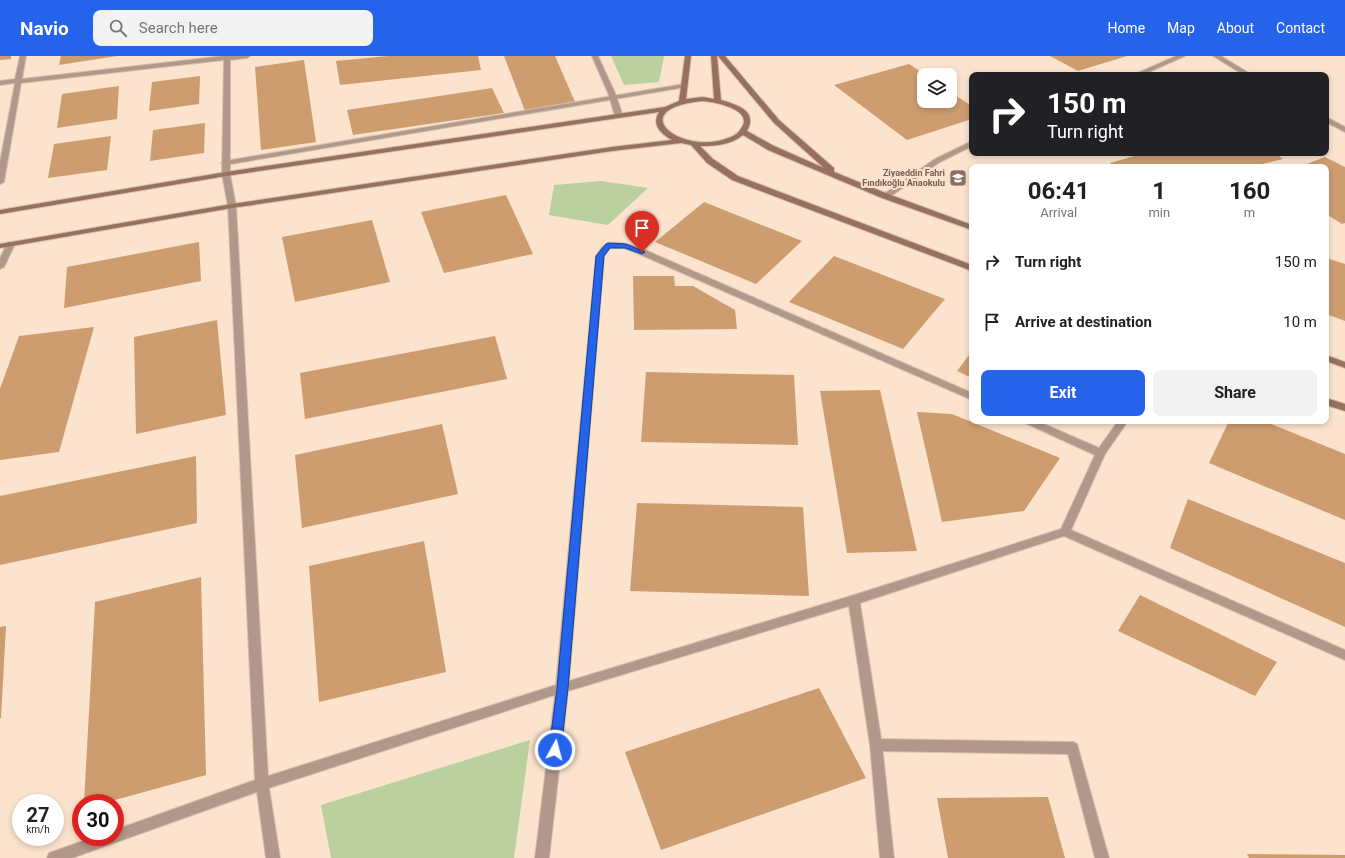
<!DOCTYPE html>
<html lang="en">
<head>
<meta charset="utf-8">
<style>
	body { margin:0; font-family:Roboto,sans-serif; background:#f2f2f2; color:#202124; height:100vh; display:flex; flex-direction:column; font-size:15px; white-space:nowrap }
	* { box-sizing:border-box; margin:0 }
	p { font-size:13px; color:#757577 }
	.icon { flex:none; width:22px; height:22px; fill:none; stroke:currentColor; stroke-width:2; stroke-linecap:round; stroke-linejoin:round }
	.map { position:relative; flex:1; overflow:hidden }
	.sheet { position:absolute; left:969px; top:108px; width:360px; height:260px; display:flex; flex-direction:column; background:#fff; border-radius:8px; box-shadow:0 2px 6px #0003 }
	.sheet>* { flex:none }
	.top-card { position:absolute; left:969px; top:16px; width:360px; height:84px; border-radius:8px; box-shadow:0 2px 6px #0003; background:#202124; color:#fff; overflow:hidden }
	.buttons { position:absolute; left:917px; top:12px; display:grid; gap:8px }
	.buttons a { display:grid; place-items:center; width:40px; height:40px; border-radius:8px; background:#fff; box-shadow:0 2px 6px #0003; font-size:20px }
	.speed { position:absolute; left:12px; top:738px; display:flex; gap:8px; font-size:20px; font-weight:700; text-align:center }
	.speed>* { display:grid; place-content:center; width:52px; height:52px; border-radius:50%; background:#fff; box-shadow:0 2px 6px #0003; line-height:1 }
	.speed small { font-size:10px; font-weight:400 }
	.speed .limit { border:6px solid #d22; background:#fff; color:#111 }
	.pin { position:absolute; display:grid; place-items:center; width:34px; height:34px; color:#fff; margin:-41px -17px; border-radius:50% 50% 50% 0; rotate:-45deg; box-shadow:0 0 4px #0007 }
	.pin .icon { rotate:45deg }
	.me { position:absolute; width:44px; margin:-22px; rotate:7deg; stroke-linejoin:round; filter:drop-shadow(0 0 3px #0008) }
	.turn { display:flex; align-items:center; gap:14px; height:84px; padding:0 12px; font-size:18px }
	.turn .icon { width:52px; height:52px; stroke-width:2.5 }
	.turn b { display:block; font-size:28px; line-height:34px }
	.eta { display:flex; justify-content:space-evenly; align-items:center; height:68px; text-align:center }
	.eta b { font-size:24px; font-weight:700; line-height:28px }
	.cta { display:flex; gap:8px; margin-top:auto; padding:8px 12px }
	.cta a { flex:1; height:46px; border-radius:8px; background:#2563eb; color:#fff; font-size:16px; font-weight:700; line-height:46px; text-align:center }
	.cta a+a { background:#f2f2f2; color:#202124 }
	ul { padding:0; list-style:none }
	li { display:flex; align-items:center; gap:12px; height:60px; padding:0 12px }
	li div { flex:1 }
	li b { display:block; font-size:15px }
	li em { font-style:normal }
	header { display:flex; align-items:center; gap:24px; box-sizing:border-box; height:56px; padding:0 20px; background:#2563eb; color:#fff }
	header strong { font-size:19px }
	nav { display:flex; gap:22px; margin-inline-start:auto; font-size:14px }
	.search { width:280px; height:36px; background:#f2f2f2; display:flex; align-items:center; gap:10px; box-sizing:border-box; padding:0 14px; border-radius:8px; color:#757577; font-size:15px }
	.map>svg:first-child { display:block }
</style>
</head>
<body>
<header>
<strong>Navio</strong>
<div class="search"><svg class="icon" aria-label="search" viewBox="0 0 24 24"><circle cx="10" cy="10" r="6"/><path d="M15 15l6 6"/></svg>Search here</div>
<nav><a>Home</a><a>Map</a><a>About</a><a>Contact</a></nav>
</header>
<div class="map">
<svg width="1345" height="802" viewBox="0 0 1345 802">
	<rect width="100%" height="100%" fill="#fbe3cd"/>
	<g fill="#bad19d">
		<path d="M 611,0 L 664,0 L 659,26 L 624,29 Z"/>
		<path d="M 601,125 L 648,132 L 608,169 L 549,159 L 554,129 Z"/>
		<path d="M 530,684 L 514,802 L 331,802 L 321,749 Z"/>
	</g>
	<g fill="#cd9d70">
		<path d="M 0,0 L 11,0 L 11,3 L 0,4 Z"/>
		<path d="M 61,0 L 117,0 L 59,9 Z"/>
		<path d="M 388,0 L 478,0 L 481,14 L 340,29 L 336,5 Z"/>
		<path d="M 504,0 L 555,0 L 576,48 L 525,55 Z"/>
		<path d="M 1050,0 L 1127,0 L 1078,15 Z"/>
		<path d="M 304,4 L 316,86 L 261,94 L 255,11 Z"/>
		<path d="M 909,8 L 924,18 L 924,45 L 950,45 L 950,36 L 972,50 L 972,63 L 907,84 L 834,29 Z"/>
		<path d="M 200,20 L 199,48 L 149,55 L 152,26 Z"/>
		<path d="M 119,30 L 117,63 L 57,72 L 62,38 Z"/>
		<path d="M 492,32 L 504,57 L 353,79 L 347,54 Z"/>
		<path d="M 205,67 L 204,97 L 150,105 L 153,74 Z"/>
		<path d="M 111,80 L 107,114 L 48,122 L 54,88 Z"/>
		<path d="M 1145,97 L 1275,97 L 1283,103 L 1250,111 L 1115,111 L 1110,107 Z"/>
		<path d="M 1325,101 L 1345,111 L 1345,167 L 1342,168 L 1326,158 L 1326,111 L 1299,111 Z"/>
		<path d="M 506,139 L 533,198 L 444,217 L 421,156 Z"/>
		<path d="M 704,146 L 802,185 L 756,228 L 655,186 Z"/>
		<path d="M 372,164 L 390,226 L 295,246 L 282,181 Z"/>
		<path d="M 199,186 L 201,225 L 64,252 L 67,211 Z"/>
		<path d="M 834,200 L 945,243 L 903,293 L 789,246 Z"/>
		<path d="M 1326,202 L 1345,208 L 1345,265 L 1326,258 Z"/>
		<path d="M 633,220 L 674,220 L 675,230 L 693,230 L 735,254 L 737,273 L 634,274 Z"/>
		<path d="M 217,264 L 226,359 L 136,378 L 134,281 Z"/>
		<path d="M 94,271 L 59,396 L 0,404 L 0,333 L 19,280 Z"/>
		<path d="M 495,280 L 507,323 L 305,363 L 300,317 Z"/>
		<path d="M 972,295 L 972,322 L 957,315 Z"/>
		<path d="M 646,316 L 794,319 L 798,389 L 641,386 Z"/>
		<path d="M 880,334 L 917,495 L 847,497 L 820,335 Z"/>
		<path d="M 917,356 L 952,358 L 1060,402 L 1024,455 L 942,466 Z"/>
		<path d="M 1229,365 L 1264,365 L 1345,398 L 1345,464 L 1209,407 Z"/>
		<path d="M 442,368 L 458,438 L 302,472 L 295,399 Z"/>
		<path d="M 196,400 L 197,467 L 0,509 L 0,440 Z"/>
		<path d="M 1188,443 L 1345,507 L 1345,571 L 1170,492 Z"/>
		<path d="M 637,447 L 803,451 L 809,540 L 630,535 Z"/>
		<path d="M 424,485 L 446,616 L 319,646 L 309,510 Z"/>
		<path d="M 201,521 L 206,719 L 104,747 L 84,747 L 95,546 Z"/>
		<path d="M 1140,539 L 1277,606 L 1255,640 L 1118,575 Z"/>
		<path d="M 6,570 L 1,662 L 0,662 L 0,571 Z"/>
		<path d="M 819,632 L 866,722 L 661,794 L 625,696 Z"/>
		<path d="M 1048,741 L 1065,802 L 948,802 L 937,742 Z"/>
		<path d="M 1247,798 L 1345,799 L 1345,802 L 1249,802 Z"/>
	</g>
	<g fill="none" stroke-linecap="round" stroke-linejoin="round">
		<g stroke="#d5c0ac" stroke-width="2">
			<g id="lane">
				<path d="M 684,28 L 687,30 L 686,31 L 225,109 L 221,107 L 225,105 Z"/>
				<path d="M 876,683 L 1073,686 L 1077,688 L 1109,802 L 1095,802 L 1068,698 L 876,695 L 872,693 L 870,689 L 872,685 Z"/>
			</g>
		</g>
		<g stroke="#d5c0ac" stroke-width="2">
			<g id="street">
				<path d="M 20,0 L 26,0 L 22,23 L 224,0 L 250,0 L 247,2 L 230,4 L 230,118 L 236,150 L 268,720 L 556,629 L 596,200 C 599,196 602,189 607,188 C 619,184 634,190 645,194 L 972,337 L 972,344 L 639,198 L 624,192 L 610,192 L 604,200 L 569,625 L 854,539 L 1061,473 L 1095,399 L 1025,367 L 1023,365 L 1037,365 L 1099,392 L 1118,365 L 1128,365 L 1105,398 L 1071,474 L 1345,594 L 1345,604 L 1064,480 L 860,547 L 882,689 L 894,802 L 880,802 L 870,689 L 849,550 L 568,635 L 549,802 L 535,802 L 555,639 L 269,732 L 280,802 L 266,802 L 257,736 L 72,802 L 47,802 L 49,797 L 94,781 L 115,781 L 115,774 L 255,724 L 228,150 L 222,118 L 224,4 L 21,27 L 4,126 L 0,128 L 0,106 L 15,27 L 0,29 L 0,25 L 15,23 Z"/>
				<path d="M 592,0 L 598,0 L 615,37 L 623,60 L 621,61 L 615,60 L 608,37 Z"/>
				<path d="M 1176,0 L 1185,0 L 1142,19 L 1133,19 Z"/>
				<path d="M 1213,0 L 1221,0 L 1252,19 L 1244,19 Z"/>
				<path d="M 1326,61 L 1345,71 L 1345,76 L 1326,66 Z"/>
				<path d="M 972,85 L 972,90 L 940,106 L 888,142 L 882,142 L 881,140 L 935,103 Z"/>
				<path d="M 8,186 L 14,186 L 15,188 L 4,211 L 0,213 L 0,202 Z"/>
			</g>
		</g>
		<g stroke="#d5c0ac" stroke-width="2">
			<g id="secondary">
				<path d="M 685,0 L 691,0 L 686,43 L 703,41 L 714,43 L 711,0 L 717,0 L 721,44 C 738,49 758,55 747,75 L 774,90 L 824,112 L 774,67 L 718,0 L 725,0 L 779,64 L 834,112 L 834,116 L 888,138 L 972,169 L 972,174 L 882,142 L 768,94 L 743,79 C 731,89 715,90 700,90 L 713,103 L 738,120 L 972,209 L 972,215 L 732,124 L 707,107 L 691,89 L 681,87 L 612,95 L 232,152 L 0,192 L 0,188 L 232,148 L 612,91 L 672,84 C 661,78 651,69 659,56 L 226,120 L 0,158 L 0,154 L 226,116 L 665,51 L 679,45 ZM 703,45 C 714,46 753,53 742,71 C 739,76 736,79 731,81 C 683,102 620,53 703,45 Z"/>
				<path d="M 1326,299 L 1345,306 L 1345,312 L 1326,305 Z"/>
				<path d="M 1326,342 L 1345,348 L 1345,355 L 1326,349 Z"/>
			</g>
		</g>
		<use href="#lane" fill="#b2978b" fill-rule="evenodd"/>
		<use href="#street" fill="#b2978b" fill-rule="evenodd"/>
		<use href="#secondary" fill="#97705e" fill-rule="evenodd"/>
	</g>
	<path fill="#2563eb" stroke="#184099" d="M 608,187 L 626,188 L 645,196 L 642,198 L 625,192 L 610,192 L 604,200 L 568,632 L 561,694 L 559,698 L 555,699 L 551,698 L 549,694 L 557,632 L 596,200 L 606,188 Z"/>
	<defs>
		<g id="school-square" transform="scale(0.9)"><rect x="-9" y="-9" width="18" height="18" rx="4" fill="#8d6e63" stroke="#fbe3cd"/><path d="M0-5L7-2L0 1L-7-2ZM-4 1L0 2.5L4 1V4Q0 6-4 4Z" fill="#fff"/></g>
	</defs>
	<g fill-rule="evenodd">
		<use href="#school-square" x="958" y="122"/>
	</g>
	<g text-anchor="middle" stroke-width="4" stroke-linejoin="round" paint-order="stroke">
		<g font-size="9" font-weight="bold" fill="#785e54" stroke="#fbe3cd" text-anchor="end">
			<text x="945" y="120">Ziyaeddin Fahri<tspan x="945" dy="10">Fındıkoğlu Anaokulu</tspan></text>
		</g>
	</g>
</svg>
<div class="buttons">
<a><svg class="icon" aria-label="layers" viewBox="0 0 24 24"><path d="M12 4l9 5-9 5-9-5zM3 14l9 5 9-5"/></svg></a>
</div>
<div class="speed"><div>27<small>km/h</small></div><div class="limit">30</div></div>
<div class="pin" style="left:642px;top:196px;background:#d93025"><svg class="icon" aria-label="arrive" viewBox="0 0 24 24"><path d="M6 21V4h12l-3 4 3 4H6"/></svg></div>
<svg class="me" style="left:555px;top:694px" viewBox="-20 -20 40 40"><circle r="17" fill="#2563eb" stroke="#fff" stroke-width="3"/><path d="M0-11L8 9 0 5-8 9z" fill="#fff"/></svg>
<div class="top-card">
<div class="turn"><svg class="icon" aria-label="right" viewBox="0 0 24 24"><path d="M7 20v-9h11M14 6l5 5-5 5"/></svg><div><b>150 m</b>Turn right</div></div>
</div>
<section class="sheet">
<div class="eta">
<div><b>06:41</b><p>Arrival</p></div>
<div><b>1</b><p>min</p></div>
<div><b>160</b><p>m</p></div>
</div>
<ul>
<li><svg class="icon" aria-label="right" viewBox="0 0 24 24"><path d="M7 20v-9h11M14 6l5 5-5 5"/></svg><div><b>Turn right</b></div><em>150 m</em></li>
<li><svg class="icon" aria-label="arrive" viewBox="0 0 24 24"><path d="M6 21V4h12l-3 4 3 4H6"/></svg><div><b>Arrive at destination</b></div><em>10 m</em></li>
</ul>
<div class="cta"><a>Exit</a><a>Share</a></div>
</section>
</div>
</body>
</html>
